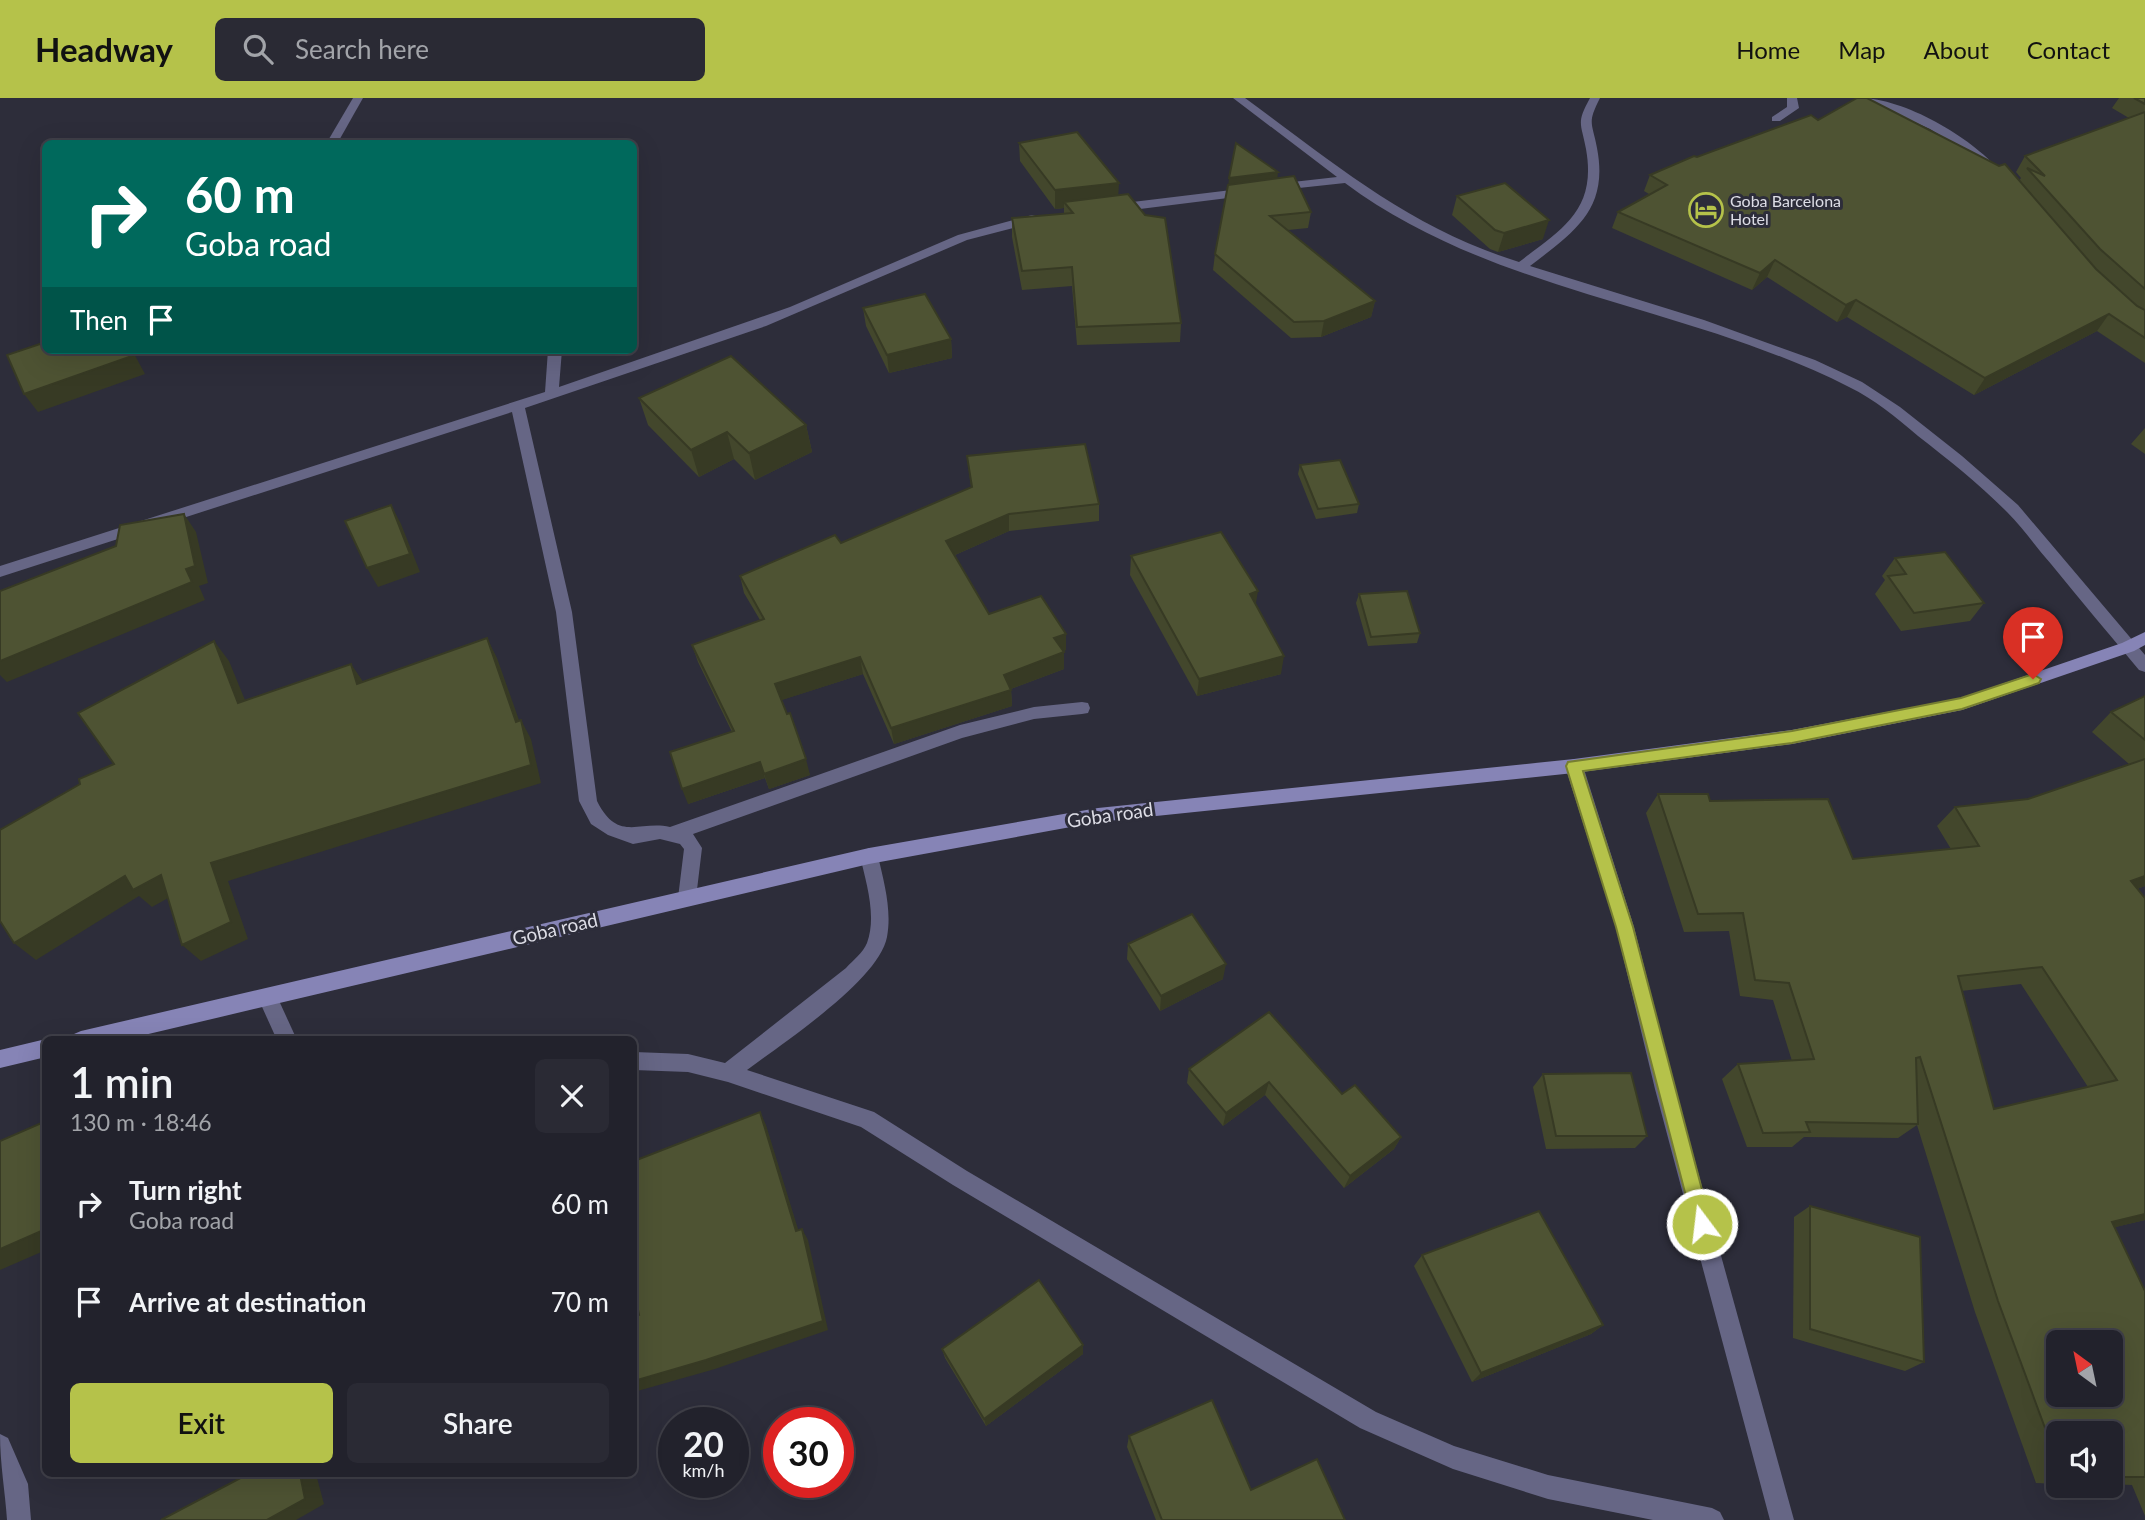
<!DOCTYPE html>
<html lang="en">
<head>
<meta charset="utf-8">
<style>
	body { margin:0; font-family:Lato,sans-serif; background:#2a2a34; color:#f1f3f6; height:100vh; display:flex; flex-direction:column; font-size:26px; white-space:nowrap }
	* { box-sizing:border-box; margin:0 }
	p { font-size:23px; color:#a2a4a9 }
	.icon { flex:none; width:38px; height:38px; fill:none; stroke:currentColor; stroke-width:2; stroke-linecap:round; stroke-linejoin:round }
	.map { position:relative; flex:1; overflow:hidden }
	.details { position:absolute; left:42px; top:938px; width:595px; height:441px; display:flex; flex-direction:column; background:#22222c; border-radius:10px; box-shadow:0 7px 28px #0002,0 0 0 2px #3f3f48 }
	.details>* { flex:none }
	.banner { position:absolute; left:42px; top:42px; width:595px; height:214px; border-radius:10px; box-shadow:0 7px 28px #0002,0 0 0 2px #3f3f48; background:#00695c; color:#fff; overflow:hidden }
	.needle { width:46px; rotate:327deg }
	.buttons { position:absolute; left:2046px; top:1232px; display:grid; gap:14px }
	.buttons a { display:grid; place-items:center; width:77px; height:77px; border-radius:10px; background:#22222c; box-shadow:0 7px 28px #0002,0 0 0 2px #3f3f48; font-size:35px }
	.speed { position:absolute; left:658px; top:1309px; display:flex; gap:14px; font-size:35px; font-weight:700; text-align:center }
	.speed>* { display:grid; place-content:center; width:91px; height:91px; border-radius:50%; background:#22222c; box-shadow:0 7px 28px #0002,0 0 0 2px #3f3f48; line-height:1 }
	.speed small { font-size:18px; font-weight:400 }
	.speed .limit { border:10px solid #d22; background:#fff; color:#111 }
	.pin { position:absolute; display:grid; place-items:center; width:60px; height:60px; color:#fff; margin:-72px -30px; border-radius:50% 50% 50% 0; rotate:-45deg; box-shadow:0 0 7px #0007 }
	.pin .icon { rotate:45deg }
	.me { position:absolute; width:77px; margin:-38px; rotate:345deg; stroke-linejoin:round; filter:drop-shadow(0 0 5px #0008) }
	.turn { display:flex; align-items:center; gap:24px; height:147px; padding:0 28px; font-size:32px }
	.turn .icon { width:91px; height:91px; stroke-width:2.5 }
	.turn b { display:block; font-size:49px; line-height:60px }
	.then { display:flex; align-items:center; height:66px; padding:0 28px; background:#0003; gap:14px; font-size:26px }
	.round { display:grid; place-items:center; flex:none; width:74px; height:74px; border-radius:10px; background:#2a2a34 }
	.head { display:flex; align-items:center; justify-content:space-between; height:119px; padding:0 28px }
	h1 { font-size:42px; font-weight:600; line-height:52px }
	.button { display:flex; gap:14px; margin-top:auto; padding:14px 28px }
	.button a { flex:1; height:80px; border-radius:10px; background:#b5c24a; color:#111; font-size:28px; font-weight:600; line-height:80px; text-align:center }
	.button a+a { background:#2a2a34; color:#f1f3f6 }
	ul { padding:0; list-style:none }
	li { display:flex; align-items:center; gap:21px; height:98px; padding:0 28px }
	li div { flex:1 }
	li b { display:block; font-size:26px }
	li em { font-style:normal }
	header { display:flex; align-items:center; gap:42px; box-sizing:border-box; height:98px; padding:0 35px; background:#b5c24a; color:#111 }
	header strong { font-size:33px }
	nav { display:flex; gap:38px; margin-inline-start:auto; font-size:24px }
	.search { width:490px; height:63px; background:#2a2a34; display:flex; align-items:center; gap:18px; box-sizing:border-box; padding:0 24px; border-radius:10px; color:#a2a4a9; font-size:26px }
	.map>svg:first-child { display:block }
</style>
</head>
<body>
<header>
<strong>Headway</strong>
<div class="search"><svg class="icon" aria-label="search" viewBox="0 0 24 24"><circle cx="10" cy="10" r="6"/><path d="M15 15l6 6"/></svg>Search here</div>
<nav><a>Home</a><a>Map</a><a>About</a><a>Contact</a></nav>
</header>
<div class="map">
<svg width="2145" height="1422" viewBox="0 0 2145 1422">
	<rect width="100%" height="100%" fill="#2d2d3a"/>
	<g fill="none" stroke-linecap="round" stroke-linejoin="round">
		<g fill="#666685" fill-rule="evenodd">
			<path d="M 353,0 L 363,0 L 337,46 L 326,46 Z"/>
			<path d="M 1233,0 L 1245,0 C 1336,67 1410,130 1519,164 C 1562,131 1597,112 1586,51 C 1581,24 1576,26 1590,0 L 1600,0 C 1587,26 1592,23 1597,50 C 1609,112 1574,134 1530,168 L 1704,222 L 1815,262 L 1862,284 L 1900,309 L 1962,358 L 2018,407 L 2145,557 L 2145,574 L 2139,572 C 2110,537 2080,502 2051,466 C 2036,449 2023,430 2007,414 C 1979,386 1949,362 1918,338 C 1897,320 1874,301 1849,289 C 1688,207 1492,195 1345,85 L 1271,93 L 1269,90 L 1275,86 L 1337,79 Z"/>
			<path d="M 1787,0 L 1797,0 L 1799,10 L 1780,23 L 1772,23 L 1772,19 L 1787,9 Z"/>
			<path d="M 1860,0 C 1904,0 1971,39 2000,73 L 1990,75 L 1962,51 L 1930,31 Z"/>
			<path d="M 1248,90 L 1252,91 L 1252,97 L 1116,114 L 1110,110 L 1116,106 Z"/>
			<path d="M 1032,117 L 1036,118 L 1036,124 L 967,142 L 766,228 L 525,310 L 572,514 L 597,703 C 618,745 639,722 670,729 L 960,627 L 1034,609 L 1082,604 L 1088,605 L 1090,610 L 1088,615 L 1082,616 L 1034,621 L 962,640 L 693,736 L 702,750 L 696,800 L 693,806 L 687,808 L 681,806 L 678,800 L 684,751 L 680,746 L 660,741 L 633,746 L 608,737 L 591,726 L 579,703 L 556,514 L 512,314 L 0,479 L 0,468 L 545,294 L 548,252 L 562,252 L 559,289 L 790,209 L 958,137 Z"/>
			<path d="M 1574,661 L 1580,663 L 1583,668 L 1634,829 L 1675,991 L 1794,1422 L 1770,1422 L 1655,991 L 1616,829 L 1565,668 L 1568,663 Z"/>
			<path d="M 869,750 L 875,753 L 878,758 C 884,784 892,812 887,839 C 879,882 783,945 747,972 L 874,1014 L 967,1073 L 1376,1314 L 1454,1348 L 1548,1377 L 1712,1410 L 1720,1414 L 1724,1422 L 1653,1422 L 1548,1401 L 1453,1371 L 1360,1330 L 953,1087 L 861,1029 L 728,984 L 688,974 L 634,972 L 634,954 L 688,956 L 725,965 L 846,870 C 853,862 863,855 867,845 C 877,818 866,784 860,758 L 863,753 Z"/>
			<path d="M 268,891 L 275,894 L 297,942 L 277,942 L 258,900 L 261,894 Z"/>
			<path d="M 0,1336 L 8,1340 L 28,1386 L 31,1422 L 7,1422 C 5,1393 0,1366 0,1336 Z"/>
		</g>
		<g fill="#8684b6" fill-rule="evenodd">
			<path d="M 2145,534 L 2145,547 L 2134,553 L 1962,612 L 1792,646 L 1574,675 L 1098,724 L 869,766 L 123,942 L 71,942 L 74,936 L 81,933 L 869,750 L 1098,710 L 1574,661 L 1792,632 L 1961,600 L 2122,545 Z"/>
			<path d="M 46,941 L 46,959 L 0,970 L 0,952 Z"/>
		</g>
	</g>
	<g fill="#43472c" fill-rule="evenodd">
		<path d="M 2119,0 L 2145,0 L 2145,265 L 2097,233 L 1974,297 L 1847,219 L 1837,224 L 1767,179 L 1752,192 L 1612,130 L 1618,114 L 1649,96 L 1644,93 L 1650,77 L 1697,59 L 1818,22 L 2019,83 L 2021,80 L 2016,74 L 2025,58 L 2129,20 L 2112,10 Z"/>
		<path d="M 1019,45 L 1118,98 L 1181,225 L 1180,244 L 1077,247 L 1072,188 L 1022,192 L 1012,139 L 1012,120 L 1064,116 L 1064,110 L 1055,111 L 1020,63 Z"/>
		<path d="M 1277,80 L 1311,114 L 1308,130 L 1288,132 L 1375,203 L 1371,219 L 1321,239 L 1291,240 L 1213,172 L 1215,156 Z"/>
		<path d="M 1457,98 L 1543,141 L 1498,154 L 1490,151 L 1452,117 Z"/>
		<path d="M 863,210 L 951,241 L 952,260 L 889,275 L 866,228 Z"/>
		<path d="M 639,300 L 806,327 L 812,354 L 755,382 L 734,361 L 699,379 L 648,327 Z"/>
		<path d="M 2145,330 L 2145,356 L 2131,346 Z"/>
		<path d="M 967,358 L 1099,406 L 1099,423 L 1009,433 L 955,457 L 989,516 L 1066,536 L 1066,552 L 1063,553 L 1064,571 L 1011,591 L 1012,608 L 894,646 L 863,576 L 781,602 L 810,677 L 769,691 L 765,680 L 688,706 L 732,634 L 698,564 L 692,547 L 760,522 L 744,495 L 740,478 L 841,445 L 971,389 Z"/>
		<path d="M 1300,367 L 1359,406 L 1357,415 L 1316,421 L 1298,376 Z"/>
		<path d="M 1131,458 L 1256,507 L 1281,576 L 1197,598 L 1130,477 Z"/>
		<path d="M 1895,460 L 1984,505 L 1970,523 L 1901,533 L 1875,496 L 1885,482 L 1882,478 Z"/>
		<path d="M 1359,496 L 1420,535 L 1417,545 L 1368,548 L 1356,505 Z"/>
		<path d="M 2145,598 L 2145,788 L 2137,791 L 2145,800 L 2145,1122 L 2115,1129 L 2145,1193 L 2145,1418 L 2132,1387 L 2110,1386 L 2110,1335 L 2058,1335 L 2058,1386 L 2036,1385 L 1975,1214 L 1917,1027 L 1898,1040 L 1804,1039 L 1792,1049 L 1747,1049 L 1722,981 L 1738,966 L 1792,963 L 1773,902 L 1740,898 L 1729,833 L 1684,834 L 1646,715 L 1658,696 L 1710,703 L 1853,761 L 1951,751 L 1937,728 L 1955,709 L 2028,701 L 2129,666 L 2092,634 L 2111,614 ZM 2021,886 L 2088,989 L 1994,1011 L 1961,893 Z"/>
		<path d="M 1128,846 L 1223,881 L 1160,913 L 1127,861 Z"/>
		<path d="M 1189,971 L 1342,996 L 1401,1039 L 1394,1051 L 1344,1090 L 1265,997 L 1223,1028 L 1187,985 Z"/>
		<path d="M 1543,976 L 1647,1038 L 1635,1050 L 1546,1051 L 1533,989 Z"/>
		<path d="M 1810,1108 L 1924,1264 L 1905,1273 L 1793,1240 L 1794,1119 Z"/>
		<path d="M 1422,1157 L 1603,1227 L 1591,1236 L 1472,1284 L 1414,1168 Z"/>
		<path d="M 1083,1247 L 1083,1256 L 986,1328 L 945,1260 L 942,1251 Z"/>
		<path d="M 1129,1338 L 1251,1392 L 1345,1422 L 1156,1422 L 1127,1349 Z"/>
	</g>
	<g fill="#373a24">
		<path d="M 1278,74 L 1277,84 L 1228,90 L 1229,80 Z"/>
		<path d="M 1119,85 L 1118,103 L 1064,104 L 1064,110 L 1055,111 L 1055,92 Z"/>
		<path d="M 1549,122 L 1543,141 L 1498,154 L 1504,135 Z"/>
		<path d="M 1775,162 L 1767,179 L 1752,192 L 1760,175 Z"/>
		<path d="M 1856,202 L 1847,219 L 1837,224 L 1846,207 Z"/>
		<path d="M 1375,203 L 1371,219 L 1321,239 L 1324,223 Z"/>
		<path d="M 2109,216 L 2097,233 L 1974,297 L 1985,280 Z"/>
		<path d="M 951,241 L 952,260 L 889,275 L 887,257 Z"/>
		<path d="M 129,252 L 132,252 L 145,276 L 38,314 L 24,296 Z"/>
		<path d="M 806,327 L 812,354 L 755,382 L 749,355 Z"/>
		<path d="M 727,334 L 734,361 L 699,379 L 691,352 Z"/>
		<path d="M 391,407 L 401,426 L 420,474 L 378,489 L 367,470 Z"/>
		<path d="M 184,416 L 196,434 L 208,485 L 199,488 L 205,502 L 7,584 L 0,577 L 0,563 L 186,471 Z"/>
		<path d="M 1009,416 L 1009,433 L 948,460 L 946,443 Z"/>
		<path d="M 1258,493 L 1255,511 L 1250,496 Z"/>
		<path d="M 1066,536 L 1066,552 L 1055,557 L 1054,540 Z"/>
		<path d="M 487,540 L 497,560 L 525,639 L 521,622 L 531,641 L 541,685 L 228,783 L 248,841 L 201,863 L 182,847 L 211,765 L 516,624 Z"/>
		<path d="M 214,543 L 229,563 L 254,624 L 238,605 Z"/>
		<path d="M 1064,554 L 1064,571 L 1005,593 L 1004,577 Z"/>
		<path d="M 1284,558 L 1281,576 L 1197,598 L 1199,581 Z"/>
		<path d="M 860,559 L 863,576 L 779,603 L 775,586 Z"/>
		<path d="M 351,566 L 364,585 L 357,586 Z"/>
		<path d="M 1011,592 L 1012,608 L 894,646 L 891,630 Z"/>
		<path d="M 806,661 L 810,677 L 769,691 L 764,676 Z"/>
		<path d="M 760,664 L 765,680 L 688,706 L 682,691 Z"/>
		<path d="M 161,777 L 179,794 L 152,809 L 139,798 L 36,862 L 14,845 L 125,778 Z"/>
		<path d="M 2145,778 L 2145,788 L 2109,801 L 2131,783 Z"/>
		<path d="M 1226,866 L 1223,881 L 1160,913 L 1161,898 Z"/>
		<path d="M 1269,984 L 1265,997 L 1223,1028 L 1226,1015 Z"/>
		<path d="M 760,1014 L 766,1027 L 802,1144 L 796,1133 Z"/>
		<path d="M 1401,1039 L 1394,1051 L 1344,1090 L 1350,1078 Z"/>
		<path d="M 2145,1116 L 2145,1122 L 2087,1136 L 2112,1124 Z"/>
		<path d="M 46,1131 L 46,1152 L 0,1172 L 0,1151 Z"/>
		<path d="M 802,1131 L 808,1142 L 828,1232 L 715,1271 L 634,1294 L 634,1283 Z"/>
		<path d="M 1603,1227 L 1591,1236 L 1472,1284 L 1481,1275 Z"/>
		<path d="M 1083,1247 L 1083,1256 L 986,1328 L 984,1321 Z"/>
		<path d="M 300,1376 L 316,1376 L 324,1406 L 296,1422 L 267,1422 Z"/>
	</g>
	<g fill="#4e5333" stroke="#373a24" stroke-width="2" fill-rule="evenodd">
		<path d="M 1857,0 L 1867,0 L 1999,68 L 2005,66 L 2096,171 L 2137,208 L 2145,212 L 2145,240 L 2109,216 L 1985,280 L 1856,202 L 1846,207 L 1775,162 L 1760,175 L 1618,114 L 1667,87 L 1650,77 L 1694,58 L 1697,59 L 1811,17 L 1818,22 Z"/>
		<path d="M 2134,0 L 2145,0 L 2145,6 Z"/>
		<path d="M 2145,14 L 2145,191 L 2100,151 L 2027,70 L 2045,78 L 2025,58 Z"/>
		<path d="M 1077,34 L 1119,85 L 1055,92 L 1019,45 Z"/>
		<path d="M 1236,45 L 1278,74 L 1229,80 Z"/>
		<path d="M 1294,78 L 1311,114 L 1270,118 L 1375,203 L 1324,223 L 1294,224 L 1215,156 L 1228,87 Z"/>
		<path d="M 1505,85 L 1549,122 L 1504,135 L 1495,132 L 1457,98 Z"/>
		<path d="M 1128,96 L 1145,117 L 1165,120 L 1181,225 L 1077,229 L 1072,169 L 1022,173 L 1012,120 L 1073,115 L 1064,104 Z"/>
		<path d="M 925,196 L 951,241 L 887,257 L 863,210 Z"/>
		<path d="M 46,244 L 46,252 L 129,252 L 132,258 L 24,296 L 7,257 Z"/>
		<path d="M 731,258 L 806,327 L 749,355 L 727,334 L 691,352 L 639,300 Z"/>
		<path d="M 1085,346 L 1099,406 L 1009,416 L 946,443 L 989,516 L 1041,498 L 1066,536 L 1054,540 L 1064,554 L 1004,577 L 1011,592 L 891,630 L 860,559 L 775,586 L 787,616 L 790,615 L 806,661 L 764,676 L 760,664 L 682,691 L 670,654 L 734,633 L 692,547 L 764,521 L 740,478 L 835,437 L 841,445 L 972,389 L 967,358 Z"/>
		<path d="M 1340,362 L 1359,406 L 1318,411 L 1300,367 Z"/>
		<path d="M 391,407 L 410,456 L 367,470 L 345,423 Z"/>
		<path d="M 184,416 L 195,468 L 186,471 L 192,484 L 0,563 L 0,493 L 116,448 L 120,427 Z"/>
		<path d="M 1221,434 L 1258,493 L 1250,496 L 1284,558 L 1199,581 L 1131,458 Z"/>
		<path d="M 1945,454 L 1984,505 L 1914,515 L 1888,478 L 1906,476 L 1895,460 Z"/>
		<path d="M 1407,493 L 1420,535 L 1371,539 L 1359,496 Z"/>
		<path d="M 487,540 L 516,624 L 521,622 L 531,667 L 211,765 L 231,824 L 182,847 L 161,777 L 133,792 L 125,778 L 14,845 L 0,823 L 0,732 L 80,686 L 79,681 L 114,666 L 78,615 L 214,543 L 238,605 L 351,566 L 357,586 Z"/>
		<path d="M 2145,598 L 2145,642 L 2111,614 Z"/>
		<path d="M 2145,661 L 2145,778 L 2131,783 L 2145,800 L 2145,1116 L 2112,1124 L 2145,1193 L 2145,1379 L 2110,1379 L 2110,1335 L 2058,1335 L 2058,1365 L 1998,1203 L 1920,959 L 1916,960 L 1918,1026 L 1806,1024 L 1810,1034 L 1763,1035 L 1738,966 L 1814,961 L 1789,885 L 1755,882 L 1743,815 L 1698,816 L 1658,696 L 1708,696 L 1710,703 L 1828,701 L 1853,761 L 1979,748 L 1955,709 L 2028,701 ZM 2042,869 L 2117,982 L 1994,1011 L 1958,878 ZM 2058,1244 L 2110,1244 L 2110,1297 L 2058,1297 Z"/>
		<path d="M 1192,816 L 1226,866 L 1161,898 L 1128,846 Z"/>
		<path d="M 1269,914 L 1342,996 L 1355,987 L 1401,1039 L 1350,1078 L 1269,984 L 1226,1015 L 1189,971 Z"/>
		<path d="M 1631,975 L 1647,1038 L 1556,1038 L 1543,976 Z"/>
		<path d="M 760,1014 L 796,1133 L 802,1131 L 823,1223 L 706,1262 L 634,1283 L 634,1219 L 639,1217 L 634,1192 L 634,1063 Z"/>
		<path d="M 46,1023 L 46,1131 L 0,1151 L 0,1043 Z"/>
		<path d="M 1810,1108 L 1920,1139 L 1924,1264 L 1810,1231 Z"/>
		<path d="M 1539,1113 L 1603,1227 L 1481,1275 L 1422,1157 Z"/>
		<path d="M 1039,1182 L 1083,1247 L 984,1321 L 942,1251 Z"/>
		<path d="M 1212,1302 L 1251,1392 L 1317,1361 L 1345,1422 L 1162,1422 L 1129,1338 Z"/>
		<path d="M 248,1376 L 300,1376 L 305,1401 L 267,1422 L 161,1422 Z"/>
	</g>
	<path fill="#b5c24a" stroke="#767e30" stroke-width="2" d="M 2033,576 L 2041,581 L 2039,585 L 1962,611 L 1792,645 L 1583,673 L 1633,829 L 1711,1126 L 1708,1133 L 1702,1136 L 1695,1133 L 1616,829 L 1566,668 L 1568,664 L 1792,633 L 1961,600 Z"/>
	<defs>
		<g id="hotel-ring" transform="scale(1.75)"><circle r="9.5" fill="#2d2d3a" stroke="#b5c24a" stroke-width="1.5"/><path d="M-6-4.5h1.5V1H6V5H4.5V3h-9V5H-6ZM-4 0a1.8 1.8 0 1 1 3.6 0ZM.5 0V-2.5h3Q6-2.5 6 0Z" fill="#b5c24a"/></g>
	</defs>
	<g fill-rule="evenodd">
		<use href="#hotel-ring" x="1706" y="112"/>
	</g>
	<g text-anchor="middle" stroke-width="6" stroke-linejoin="round" paint-order="stroke">
		<g font-size="16" fill="#dddde6" stroke="#2d2d3a" text-anchor="start">
			<text x="1730" y="109">Goba Barcelona<tspan x="1730" dy="18">Hotel</tspan></text>
		</g>
		<g font-size="19" fill="#dddde6" stroke="#2d2d3a">
			<text transform="translate(1110 717) rotate(-8)" y="7">Goba road</text>
			<text transform="translate(555 831) rotate(-13)" y="7">Goba road</text>
		</g>
	</g>
</svg>
<div class="buttons">
<a><svg class="needle" viewBox="-14 -14 28 28"><path d="M0-13l5 13h-10z" fill="#e53935"/><path d="M0 13l5-13h-10z" fill="#a2a4a9"/></svg></a>
<a><svg class="icon" aria-label="sound" viewBox="0 0 24 24"><path d="M4 9h4l5-4v14l-5-4H4zM17 9q2 3 0 6"/></svg></a>
</div>
<div class="speed"><div>20<small>km/h</small></div><div class="limit">30</div></div>
<div class="pin" style="left:2033px;top:581px;background:#d93025"><svg class="icon" aria-label="arrive" viewBox="0 0 24 24"><path d="M6 21V4h12l-3 4 3 4H6"/></svg></div>
<svg class="me" style="left:1702px;top:1126px" viewBox="-20 -20 40 40"><circle r="17" fill="#b5c24a" stroke="#fff" stroke-width="3"/><path d="M0-11L8 9 0 5-8 9z" fill="#fff"/></svg>
<div class="banner">
<div class="turn"><svg class="icon" aria-label="right" viewBox="0 0 24 24"><path d="M7 20v-9h11M14 6l5 5-5 5"/></svg><div><b>60 m</b>Goba road</div></div>
<div class="then">Then<svg class="icon" aria-label="arrive" viewBox="0 0 24 24"><path d="M6 21V4h12l-3 4 3 4H6"/></svg></div>
</div>
<section class="details">
<div class="head"><div><h1>1 min</h1><p>130 m · 18:46</p></div><a class="round"><svg class="icon" aria-label="close" viewBox="0 0 24 24"><path d="M6 6l12 12M18 6L6 18"/></svg></a></div>
<ul>
<li><svg class="icon" aria-label="right" viewBox="0 0 24 24"><path d="M7 20v-9h11M14 6l5 5-5 5"/></svg><div><b>Turn right</b><p>Goba road</p></div><em>60 m</em></li>
<li><svg class="icon" aria-label="arrive" viewBox="0 0 24 24"><path d="M6 21V4h12l-3 4 3 4H6"/></svg><div><b>Arrive at destination</b></div><em>70 m</em></li>
</ul>
<div class="button"><a>Exit</a><a>Share</a></div>
</section>
</div>
</body>
</html>
